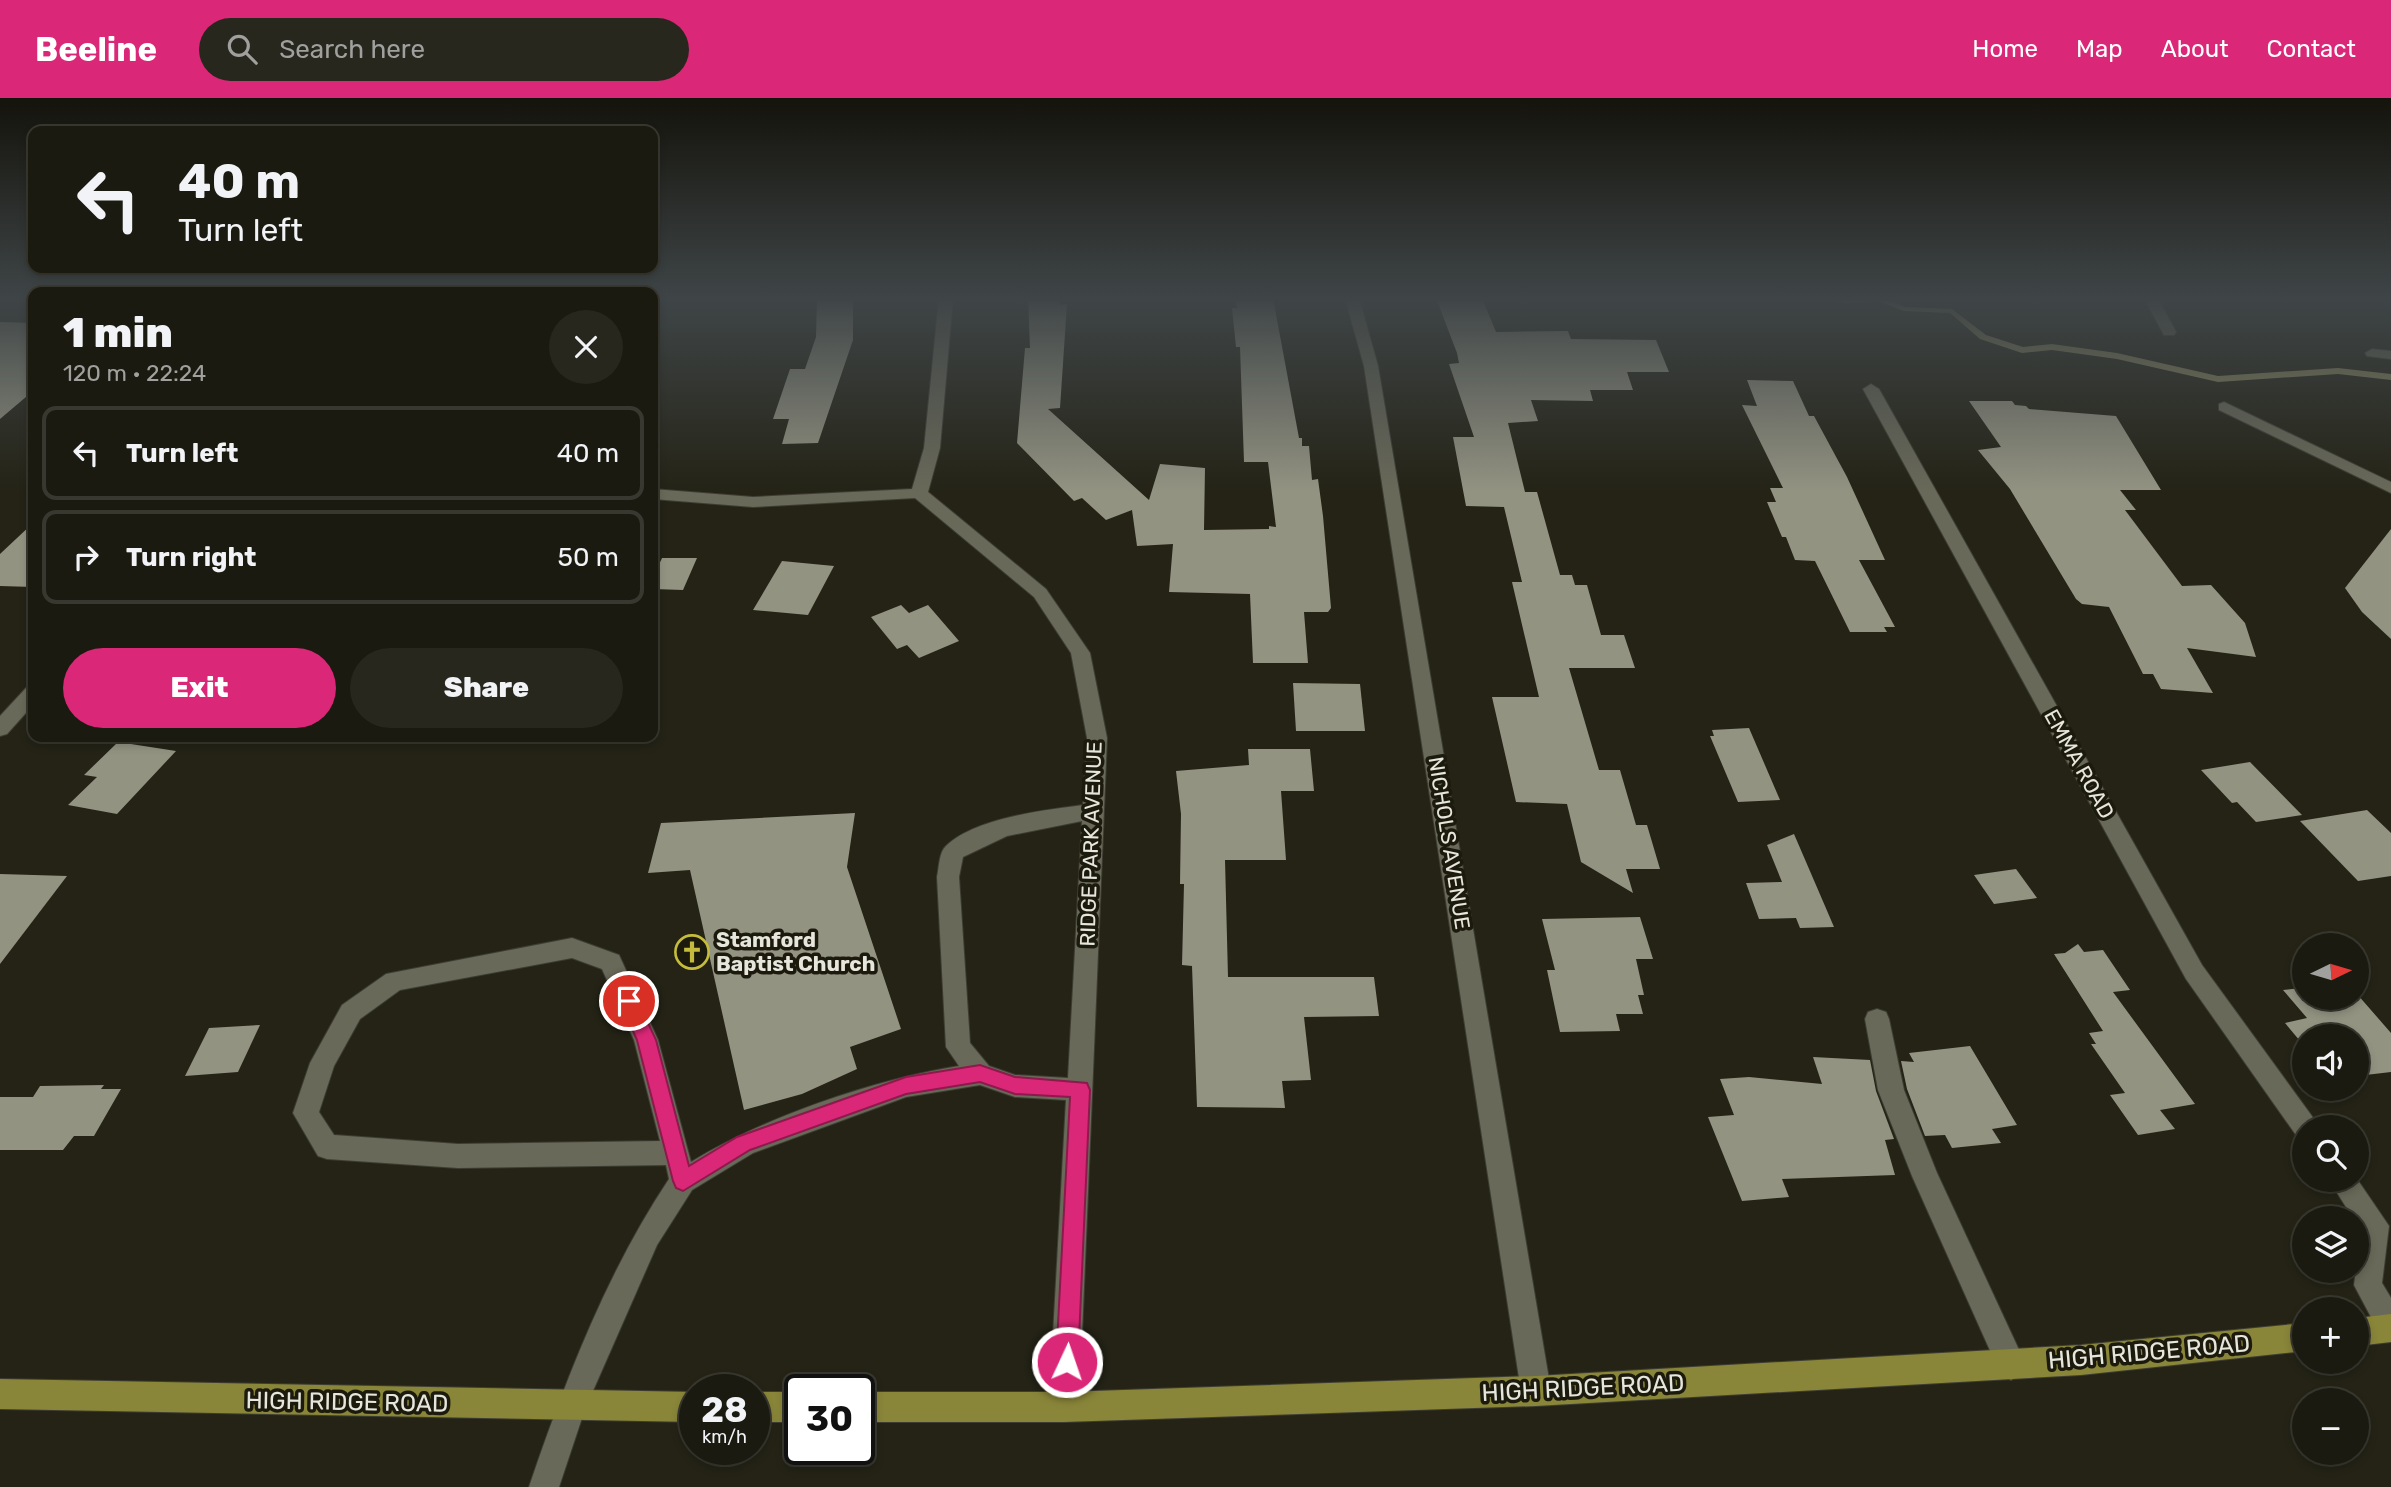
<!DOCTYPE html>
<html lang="en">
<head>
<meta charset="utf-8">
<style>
	body { margin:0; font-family:Rubik,sans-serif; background:#28271e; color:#f1f3f6; height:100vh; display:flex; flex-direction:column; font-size:26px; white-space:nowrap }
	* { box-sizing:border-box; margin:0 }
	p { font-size:23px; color:#a0a19f }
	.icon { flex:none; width:38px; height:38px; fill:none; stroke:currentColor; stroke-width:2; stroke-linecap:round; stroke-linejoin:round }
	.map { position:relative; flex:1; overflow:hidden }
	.drawer { position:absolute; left:28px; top:189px; width:630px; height:455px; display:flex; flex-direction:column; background:#1b1a10; border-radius:14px; box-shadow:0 4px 10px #0003,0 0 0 2px #393830 }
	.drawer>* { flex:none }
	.banner { position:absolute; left:28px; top:28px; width:630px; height:147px; border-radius:14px; box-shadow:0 4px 10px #0003,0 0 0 2px #393830; background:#1b1a10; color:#f1f3f6; overflow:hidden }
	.needle { width:46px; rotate:85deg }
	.tools { position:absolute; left:2292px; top:835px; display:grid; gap:14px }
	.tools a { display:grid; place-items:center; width:77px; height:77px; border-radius:50%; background:#1b1a10; box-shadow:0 4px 10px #0003,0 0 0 2px #393830; font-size:35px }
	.speed { position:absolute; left:679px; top:1276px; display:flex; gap:14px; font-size:35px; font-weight:700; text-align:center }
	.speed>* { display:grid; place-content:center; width:91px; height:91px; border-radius:50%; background:#1b1a10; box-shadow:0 4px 10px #0003,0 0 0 2px #393830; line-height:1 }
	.speed small { font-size:18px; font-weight:400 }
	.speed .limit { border:4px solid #111; border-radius:10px; background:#fff; color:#111 }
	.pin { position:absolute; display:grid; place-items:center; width:60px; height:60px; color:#fff; margin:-30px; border:4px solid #fff; border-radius:50%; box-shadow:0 2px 7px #0007 }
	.me { position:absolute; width:77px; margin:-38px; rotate:3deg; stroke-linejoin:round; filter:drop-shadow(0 0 5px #0008) }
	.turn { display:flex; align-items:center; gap:24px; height:147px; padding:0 35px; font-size:32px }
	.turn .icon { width:91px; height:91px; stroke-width:2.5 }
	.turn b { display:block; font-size:49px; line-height:60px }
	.round { display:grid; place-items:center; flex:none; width:74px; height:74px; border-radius:37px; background:#28271e }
	.overview { display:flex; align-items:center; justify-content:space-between; height:119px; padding:0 35px }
	h1 { font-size:42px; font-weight:800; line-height:52px }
	.button { display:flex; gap:14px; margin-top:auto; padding:14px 35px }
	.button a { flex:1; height:80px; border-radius:42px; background:#db2777; color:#fff; font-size:28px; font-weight:800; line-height:80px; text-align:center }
	.button a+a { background:#28271e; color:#f1f3f6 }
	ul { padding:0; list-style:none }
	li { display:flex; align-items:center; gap:21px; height:94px; margin:0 14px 10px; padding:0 21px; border:4px solid #393830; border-radius:14px }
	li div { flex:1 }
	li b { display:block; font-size:26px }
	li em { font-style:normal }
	header { display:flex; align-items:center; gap:42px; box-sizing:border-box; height:98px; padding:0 35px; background:#db2777; color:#fff }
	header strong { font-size:33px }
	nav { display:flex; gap:38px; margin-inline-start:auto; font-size:24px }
	.search { width:490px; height:63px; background:#28271e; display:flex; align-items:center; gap:18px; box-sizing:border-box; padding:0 24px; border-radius:38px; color:#a0a19f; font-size:26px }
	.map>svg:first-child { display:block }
</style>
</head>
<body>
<header>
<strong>Beeline</strong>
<div class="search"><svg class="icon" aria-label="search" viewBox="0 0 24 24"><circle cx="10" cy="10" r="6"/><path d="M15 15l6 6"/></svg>Search here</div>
<nav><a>Home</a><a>Map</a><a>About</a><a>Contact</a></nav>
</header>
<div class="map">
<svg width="2391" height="1389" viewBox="0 0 2391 1389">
	<rect width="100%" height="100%" fill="#242316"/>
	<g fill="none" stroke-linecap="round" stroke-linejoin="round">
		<path fill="#8a875e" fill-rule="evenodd" d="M 1832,200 L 1884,200 L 1905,209 L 1952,211 L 1986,237 L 2023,249 L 2052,246 L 2117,255 L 2218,278 L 2338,270 L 2391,276 L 2391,282 L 2338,276 L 2218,284 L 2117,261 L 2052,252 L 2022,255 L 1980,241 L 1950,215 L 1904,213 L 1878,203 L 1844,205 Z"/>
	</g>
	<g fill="#939382">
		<path d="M 817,200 L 853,200 L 853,242 L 818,345 L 782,346 L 789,321 L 773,321 L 790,271 L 805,271 L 816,239 Z"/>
		<path d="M 1028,200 L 1059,200 L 1060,207 L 1067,206 L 1060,310 L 1048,311 L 1149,402 L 1160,366 L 1205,370 L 1204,432 L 1269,431 L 1269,428 L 1276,429 L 1268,364 L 1244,364 L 1240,249 L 1236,249 L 1232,210 L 1237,210 L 1235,200 L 1273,200 L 1299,340 L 1302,340 L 1302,348 L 1309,348 L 1312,382 L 1318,381 L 1323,418 L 1331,510 L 1328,514 L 1304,514 L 1308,565 L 1253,565 L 1250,496 L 1169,494 L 1173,446 L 1137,448 L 1132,412 L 1106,422 L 1082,400 L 1074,403 L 1017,345 L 1025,250 L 1030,250 Z"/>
		<path d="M 1436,200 L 1482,200 L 1496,234 L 1568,233 L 1571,241 L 1656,242 L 1669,274 L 1627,274 L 1633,292 L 1590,292 L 1593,303 L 1531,302 L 1538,323 L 1508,325 L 1525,394 L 1537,394 L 1560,477 L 1572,477 L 1575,487 L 1587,487 L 1601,537 L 1624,537 L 1635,570 L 1569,570 L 1599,672 L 1620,672 L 1636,727 L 1647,727 L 1660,771 L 1626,771 L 1633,795 L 1581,764 L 1567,706 L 1516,704 L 1492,599 L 1539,599 L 1512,484 L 1522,484 L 1504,409 L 1466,408 L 1453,339 L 1474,339 L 1449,266 L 1459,265 L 1457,255 Z"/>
		<path d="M 0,224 L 33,225 L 33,293 L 0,321 Z"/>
		<path d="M 1747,282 L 1793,283 L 1809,318 L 1814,318 L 1847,379 L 1885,462 L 1859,462 L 1895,529 L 1884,529 L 1887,534 L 1850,534 L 1815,463 L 1795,462 L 1786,439 L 1782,439 L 1767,404 L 1776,404 L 1770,390 L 1783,390 L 1742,307 L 1757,308 Z"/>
		<path d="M 1969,303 L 2012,303 L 2015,307 L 2026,308 L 2029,311 L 2116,318 L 2161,392 L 2120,392 L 2136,412 L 2125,412 L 2182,488 L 2211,487 L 2245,525 L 2256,559 L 2187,550 L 2213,595 L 2161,591 L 2153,576 L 2143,576 L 2109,509 L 2082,506 L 2076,501 L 2010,391 L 1978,352 L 2001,349 Z"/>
		<path d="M 33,425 L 33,489 L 0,488 L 0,456 Z"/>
		<path d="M 2391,431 L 2391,541 L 2362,514 L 2345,490 Z"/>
		<path d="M 662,460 L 697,460 L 683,492 L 653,491 L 653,480 Z"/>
		<path d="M 782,463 L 834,468 L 808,517 L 753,512 Z"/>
		<path d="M 901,507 L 909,515 L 928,507 L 959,543 L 919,560 L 907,547 L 897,551 L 871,519 Z"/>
		<path d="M 1293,585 L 1360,586 L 1365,633 L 1296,633 Z"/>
		<path d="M 1749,630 L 1780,702 L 1738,704 L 1710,638 L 1714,638 L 1712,632 Z"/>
		<path d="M 118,644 L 176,653 L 117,716 L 68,707 L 97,679 L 84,677 Z"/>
		<path d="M 1248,651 L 1310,651 L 1314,693 L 1281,693 L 1286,762 L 1225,762 L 1228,879 L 1374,879 L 1379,918 L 1304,919 L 1311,982 L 1282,983 L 1285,1010 L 1197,1009 L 1192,868 L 1182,867 L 1184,786 L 1180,786 L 1181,716 L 1176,673 L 1249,667 Z"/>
		<path d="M 2250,664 L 2302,717 L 2256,724 L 2237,704 L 2232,705 L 2201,672 Z"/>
		<path d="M 2367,712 L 2391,735 L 2391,778 L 2358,783 L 2300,723 Z"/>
		<path d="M 855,715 L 847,769 L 901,931 L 850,949 L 857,971 L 802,996 L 744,1012 L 690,772 L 648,775 L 661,725 Z"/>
		<path d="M 1794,736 L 1825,808 L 1834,829 L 1800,830 L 1796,820 L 1759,821 L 1746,785 L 1782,784 L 1767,747 Z"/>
		<path d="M 2016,771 L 2037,800 L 1994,806 L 1974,777 Z"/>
		<path d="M 0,776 L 67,778 L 0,866 Z"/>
		<path d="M 1640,819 L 1653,861 L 1636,861 L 1644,897 L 1638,897 L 1643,916 L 1616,916 L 1620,933 L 1560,934 L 1547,872 L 1555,872 L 1542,821 Z"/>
		<path d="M 2078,846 L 2084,854 L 2103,852 L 2130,892 L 2113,894 L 2195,1006 L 2160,1012 L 2175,1031 L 2138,1037 L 2110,997 L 2125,995 L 2091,946 L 2096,946 L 2089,935 L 2103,933 L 2054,856 L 2065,855 Z"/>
		<path d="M 2305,882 L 2305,900 L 2357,900 L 2357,896 L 2391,935 L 2391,974 L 2357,978 L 2357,938 L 2305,938 L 2305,949 L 2285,925 L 2307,920 L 2283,892 L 2300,890 L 2295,883 Z"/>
		<path d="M 260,927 L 238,974 L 185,978 L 209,930 Z"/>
		<path d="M 1970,948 L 2017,1027 L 1992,1031 L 2001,1045 L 1952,1050 L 1945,1037 L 1925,1038 L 1907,991 L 1901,963 L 1914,964 L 1909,955 Z"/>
		<path d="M 1813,959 L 1870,962 L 1876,993 L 1894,1041 L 1885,1042 L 1895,1077 L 1782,1081 L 1789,1099 L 1742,1103 L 1708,1019 L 1734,1017 L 1720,981 L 1749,979 L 1822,986 Z"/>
		<path d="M 104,987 L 101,991 L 121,991 L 94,1038 L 74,1038 L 63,1052 L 0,1052 L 0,999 L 33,999 L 40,988 Z"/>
	</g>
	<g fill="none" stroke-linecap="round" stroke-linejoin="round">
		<g stroke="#3d3d33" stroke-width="2">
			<g id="minor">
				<path d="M 939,200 L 953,200 L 940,350 L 928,394 L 1046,491 L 1090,555 L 1107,640 L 1079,1309 L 1075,1320 L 1064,1324 L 1053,1320 L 1049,1309 L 1066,1002 L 1015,999 L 980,987 L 906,999 L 753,1055 L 692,1092 L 657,1147 L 585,1311 L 559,1389 L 529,1389 C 565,1283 607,1174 669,1081 L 666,1067 L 458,1070 L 327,1061 L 318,1058 L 293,1015 L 310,965 L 342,907 L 386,876 L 572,840 L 619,857 L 658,942 L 691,1064 C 765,1019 873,982 959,968 L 946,949 L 937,779 C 939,770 939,754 946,748 C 975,720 1045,712 1083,707 L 1087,640 L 1071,555 L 1034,499 L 915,400 L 753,409 L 653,401 L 653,391 L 753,399 L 912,391 L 924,350 ZM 1082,723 L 1068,980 L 1015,977 L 989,968 L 970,945 L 959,779 L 963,759 L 1007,738 ZM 572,860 L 602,871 L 634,942 L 660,1043 L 458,1046 L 334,1037 L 319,1014 L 334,968 L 360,921 L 400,892 Z"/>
				<path d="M 1345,200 L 1359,200 L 1378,268 L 1551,1293 L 1546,1303 L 1536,1308 L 1526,1303 L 1521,1293 L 1364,268 Z"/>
				<path d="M 2144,200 L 2158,200 L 2176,234 L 2174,237 L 2164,237 Z"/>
				<path d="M 2372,251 L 2391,253 L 2391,261 L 2367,258 L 2365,255 Z"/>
				<path d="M 1871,286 L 1879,291 L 2202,867 L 2314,1021 L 2318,1029 L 2305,1029 L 2305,1041 L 2296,1037 L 2186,881 L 1863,291 Z"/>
				<path d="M 2224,304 L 2391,384 L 2391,395 L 2219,312 L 2219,306 Z"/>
				<path d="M 33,588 L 33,607 L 7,636 L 0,638 L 0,618 L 26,590 Z"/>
				<path d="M 1877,911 L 1886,914 L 1889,921 L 1904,992 L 1937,1075 L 2026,1267 L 2021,1277 L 2011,1282 L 2001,1277 L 1912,1078 L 1878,992 L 1865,921 L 1868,914 Z"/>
				<path d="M 2357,1081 L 2389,1128 L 2382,1185 L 2391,1200 L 2391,1242 L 2381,1238 L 2354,1187 L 2361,1131 L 2357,1120 L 2353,1120 L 2329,1082 Z"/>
			</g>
		</g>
		<g stroke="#3d3d33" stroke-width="2">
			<g id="major">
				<path d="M 2391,1216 L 2391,1244 L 2357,1248 L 2357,1220 Z"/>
				<path d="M 2305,1225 L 2305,1253 L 2081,1277 L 1536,1308 L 1064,1324 L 859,1324 L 859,1294 L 1064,1294 L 1536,1278 L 2081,1247 Z"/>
				<path d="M 0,1281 L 695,1294 L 695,1324 L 0,1311 Z"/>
				<rect x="754" y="1294" width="46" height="30"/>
			</g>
		</g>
		<use href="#minor" fill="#696959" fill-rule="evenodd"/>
		<use href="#major" fill="#898539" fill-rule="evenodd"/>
	</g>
	<linearGradient id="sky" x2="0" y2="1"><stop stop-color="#14130c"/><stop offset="0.51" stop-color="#3f4547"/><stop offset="1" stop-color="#3f4547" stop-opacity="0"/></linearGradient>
	<rect width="2391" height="394" fill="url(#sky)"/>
	<path fill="#db2777" stroke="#8e194d" stroke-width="2" d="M 629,895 L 635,897 L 656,942 L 689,1068 L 737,1039 L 906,979 L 980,967 L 1015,979 L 1087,985 L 1090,992 L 1078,1264 L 1075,1271 L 1067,1275 L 1059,1271 L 1056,1264 L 1070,999 L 1015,996 L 980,984 L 906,996 L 750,1052 L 683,1093 L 676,1090 L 673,1083 L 637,942 L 620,903 Z"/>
	<defs>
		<g id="church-ring" transform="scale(1.75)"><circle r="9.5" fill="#1b1a0d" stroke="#c5bc3d" stroke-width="1.5"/><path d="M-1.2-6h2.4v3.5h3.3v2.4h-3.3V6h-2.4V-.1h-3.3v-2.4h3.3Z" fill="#c5bc3d"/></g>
	</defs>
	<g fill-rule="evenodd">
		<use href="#church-ring" x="692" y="854"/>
	</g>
	<g text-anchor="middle" stroke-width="7" stroke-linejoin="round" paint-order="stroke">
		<g font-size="21" fill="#e6e6dd" stroke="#1b1a0d">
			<text transform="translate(2079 666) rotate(61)" y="7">EMMA ROAD</text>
			<text transform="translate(1449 745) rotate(81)" y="7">NICHOLS AVENUE</text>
			<text transform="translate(1091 746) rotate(-88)" y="7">RIDGE PARK AVENUE</text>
		</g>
		<g font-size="21" font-weight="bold" fill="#e6e6dd" stroke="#1b1a0d" text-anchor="start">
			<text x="716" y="849">Stamford<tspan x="716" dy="24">Baptist Church</tspan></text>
		</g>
		<g font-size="24" fill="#e6e6dd" stroke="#1b1a0d">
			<text transform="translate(2149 1254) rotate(-5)" y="8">HIGH RIDGE ROAD</text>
			<text transform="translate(1583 1290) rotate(-3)" y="8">HIGH RIDGE ROAD</text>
			<text transform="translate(347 1304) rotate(1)" y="8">HIGH RIDGE ROAD</text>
		</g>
	</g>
</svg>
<div class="tools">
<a><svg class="needle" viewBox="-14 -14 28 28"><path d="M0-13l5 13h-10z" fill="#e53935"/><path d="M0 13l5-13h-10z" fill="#a0a19f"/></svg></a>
<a><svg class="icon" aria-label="sound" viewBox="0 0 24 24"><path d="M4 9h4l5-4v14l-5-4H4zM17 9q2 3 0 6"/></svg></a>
<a><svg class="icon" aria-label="search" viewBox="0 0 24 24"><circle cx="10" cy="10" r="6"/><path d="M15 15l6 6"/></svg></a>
<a><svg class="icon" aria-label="layers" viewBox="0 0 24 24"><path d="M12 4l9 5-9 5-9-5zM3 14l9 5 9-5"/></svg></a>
<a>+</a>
<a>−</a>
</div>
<div class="speed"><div>28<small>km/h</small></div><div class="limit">30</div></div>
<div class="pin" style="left:629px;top:903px;background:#d93025"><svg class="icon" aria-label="arrive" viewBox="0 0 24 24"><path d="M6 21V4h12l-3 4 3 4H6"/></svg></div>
<svg class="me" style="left:1067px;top:1264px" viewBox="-20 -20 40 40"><circle r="17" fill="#db2777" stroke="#fff" stroke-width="3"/><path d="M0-11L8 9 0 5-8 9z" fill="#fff"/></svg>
<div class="banner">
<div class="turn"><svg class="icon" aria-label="left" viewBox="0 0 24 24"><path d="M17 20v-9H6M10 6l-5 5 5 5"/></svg><div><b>40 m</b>Turn left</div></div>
</div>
<section class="drawer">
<div class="overview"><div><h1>1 min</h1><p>120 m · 22:24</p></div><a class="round"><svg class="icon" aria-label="close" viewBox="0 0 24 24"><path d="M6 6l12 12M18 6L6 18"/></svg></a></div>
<ul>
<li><svg class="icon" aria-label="left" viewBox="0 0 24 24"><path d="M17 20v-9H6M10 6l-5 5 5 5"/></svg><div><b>Turn left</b></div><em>40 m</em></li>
<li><svg class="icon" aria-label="right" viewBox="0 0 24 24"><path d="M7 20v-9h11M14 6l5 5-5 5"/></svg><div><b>Turn right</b></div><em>50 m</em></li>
</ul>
<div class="button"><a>Exit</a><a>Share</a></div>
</section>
</div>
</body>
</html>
